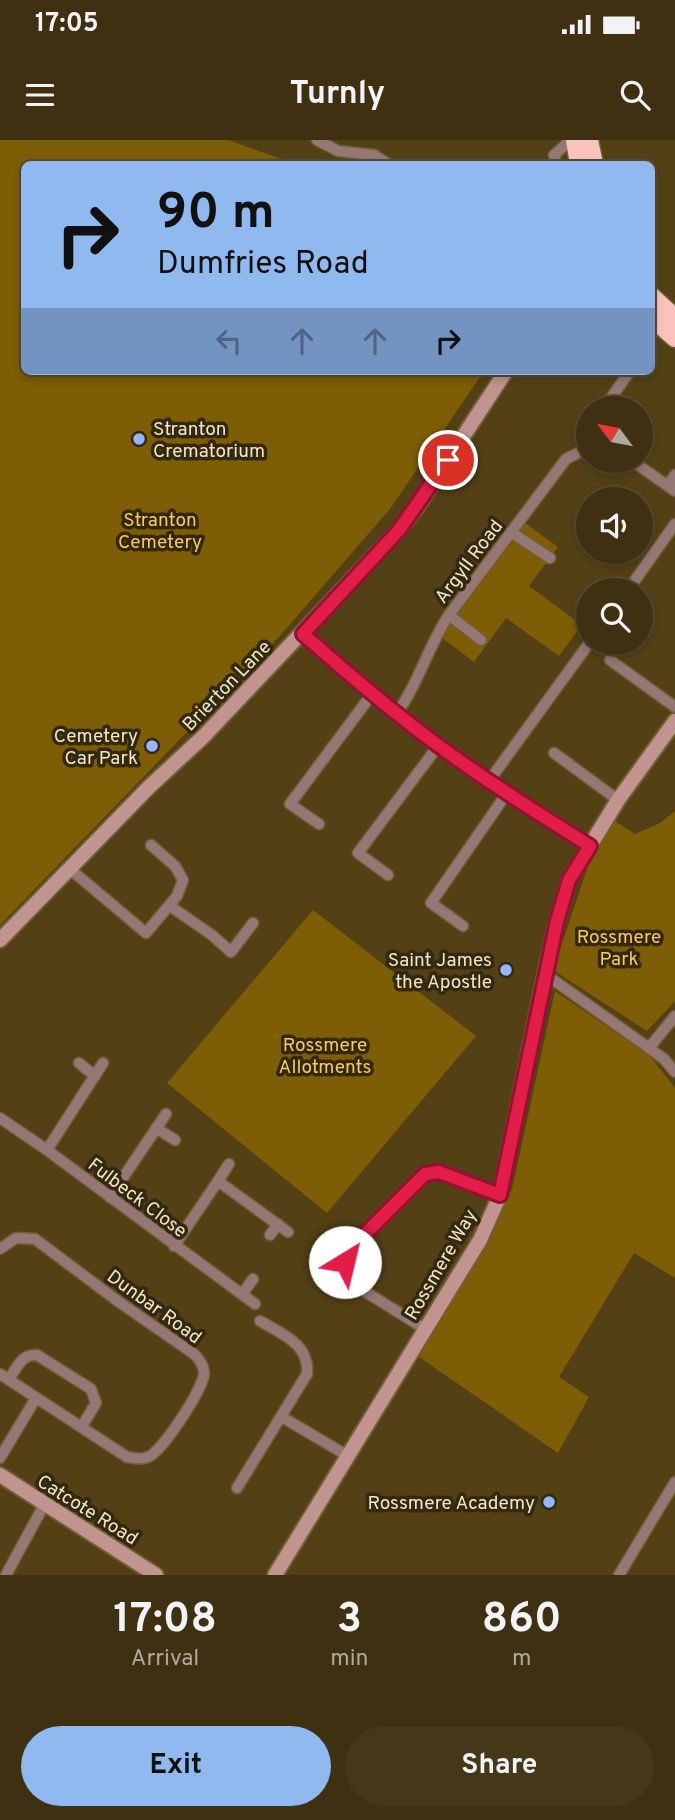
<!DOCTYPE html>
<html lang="en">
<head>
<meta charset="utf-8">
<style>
	body { margin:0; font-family:Overpass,sans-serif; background:#453819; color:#f1f3f6; height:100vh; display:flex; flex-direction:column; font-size:26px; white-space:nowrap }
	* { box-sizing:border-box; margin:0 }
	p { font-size:23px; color:#ada99f }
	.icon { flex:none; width:38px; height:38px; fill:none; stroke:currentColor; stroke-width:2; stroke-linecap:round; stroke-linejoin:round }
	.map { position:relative; height:1435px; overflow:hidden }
	.drawer { display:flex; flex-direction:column; background:#3e3010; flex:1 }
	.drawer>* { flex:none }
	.banner { position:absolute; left:21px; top:21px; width:634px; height:214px; border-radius:10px; box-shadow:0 4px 10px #0003,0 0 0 2px #574b30; background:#90b9f0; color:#111; overflow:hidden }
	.needle { width:46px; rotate:302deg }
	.fabs { position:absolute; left:576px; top:256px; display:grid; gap:14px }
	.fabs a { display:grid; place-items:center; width:77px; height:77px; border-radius:50%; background:#3e3010; box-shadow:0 4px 10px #0003,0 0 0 2px #574b30; font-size:35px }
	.pin { position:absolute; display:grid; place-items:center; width:60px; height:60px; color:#fff; margin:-30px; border:4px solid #fff; border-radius:50%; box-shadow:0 2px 7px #0007 }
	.me { position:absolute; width:77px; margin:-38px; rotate:36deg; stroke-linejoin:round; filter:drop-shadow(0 0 5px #0008) }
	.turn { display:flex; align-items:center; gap:24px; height:147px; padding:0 21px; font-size:32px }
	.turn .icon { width:91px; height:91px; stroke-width:2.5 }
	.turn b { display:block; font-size:49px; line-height:60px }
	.lanes { display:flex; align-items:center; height:66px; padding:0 21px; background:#0003; justify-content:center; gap:35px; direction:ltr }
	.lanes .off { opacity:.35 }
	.eta { display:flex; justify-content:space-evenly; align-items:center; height:119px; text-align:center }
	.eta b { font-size:42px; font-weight:700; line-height:49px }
	.cta { display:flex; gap:14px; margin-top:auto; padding:14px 21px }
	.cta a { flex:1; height:80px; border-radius:42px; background:#90b9f0; color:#111; font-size:28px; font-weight:700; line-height:80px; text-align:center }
	.cta a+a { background:#453819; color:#f1f3f6 }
	.status { display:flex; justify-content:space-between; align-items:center; height:49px; padding:0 35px; background:#3e3010; direction:ltr }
	.status svg { height:19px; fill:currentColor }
	header { display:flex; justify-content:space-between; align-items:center; height:91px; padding:0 21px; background:#3e3010; font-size:32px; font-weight:700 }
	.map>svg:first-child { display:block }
</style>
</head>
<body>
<div class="status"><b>17:05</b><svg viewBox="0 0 49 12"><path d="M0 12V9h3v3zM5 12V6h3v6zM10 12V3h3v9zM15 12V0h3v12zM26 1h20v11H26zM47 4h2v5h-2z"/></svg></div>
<header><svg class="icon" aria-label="menu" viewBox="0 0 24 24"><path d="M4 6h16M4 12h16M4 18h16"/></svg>Turnly<svg class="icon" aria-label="search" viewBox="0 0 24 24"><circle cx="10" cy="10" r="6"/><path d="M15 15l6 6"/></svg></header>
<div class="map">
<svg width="675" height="1435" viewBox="0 0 675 1435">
	<rect width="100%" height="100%" fill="#534015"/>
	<g fill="#7d5d05">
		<path d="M 0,0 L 228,0 L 295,24 L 24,24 L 24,231 L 484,231 L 390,369 L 279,497 L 0,785 Z"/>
		<path d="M 521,380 L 558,407 L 529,446 L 582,485 L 559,516 L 506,478 L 474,522 L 437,494 Z"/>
		<path d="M 675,671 L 675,861 L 647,891 L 553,830 L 593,711 L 613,680 L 635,694 L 660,683 Z"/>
		<path d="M 313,770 L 476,896 L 327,1073 L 167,943 Z"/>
		<path d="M 555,851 L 650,916 L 675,948 L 675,1138 L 634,1113 L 559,1237 L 589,1257 L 558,1313 L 419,1217 L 512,1049 Z"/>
	</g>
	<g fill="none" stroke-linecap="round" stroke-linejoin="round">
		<g stroke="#705e35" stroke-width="13">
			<g id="street">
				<path d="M 317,0 L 338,11 L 374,15 L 388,24"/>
				<path d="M 556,24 L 554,15 L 571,0"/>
				<path d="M 604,268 L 630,231"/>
				<path d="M 631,320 L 675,351"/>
				<path d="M 668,345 L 675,335"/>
				<path d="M 511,392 L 550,418"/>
				<path d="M 628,450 L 675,384"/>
				<path d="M 449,475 L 481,500"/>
				<path d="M 303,493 C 347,532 391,571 439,606 C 488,642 539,674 590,706"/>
				<path d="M 610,520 L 675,567"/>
				<path d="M 397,573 C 419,543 428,506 449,475 L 566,319 L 588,308"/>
				<path d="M 554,613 L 618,660"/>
				<path d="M 489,641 L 590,502"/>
				<path d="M 319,684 L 290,664 L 372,554"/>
				<path d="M 70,729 L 146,793 L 177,756 L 183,740 L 175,726 L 151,705"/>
				<path d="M 388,735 L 358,713 L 438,606"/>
				<path d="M 170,766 L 212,795 L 231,812 L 253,783"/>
				<path d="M 463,786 L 431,763 L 507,653"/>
				<path d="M 545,834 L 649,908 L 664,919 L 675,932"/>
				<path d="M 649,908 L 675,876"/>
				<path d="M 79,923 L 95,936"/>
				<path d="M 0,978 L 47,1010 L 255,1164"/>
				<path d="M 156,988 L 175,1000"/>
				<path d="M 47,1010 L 103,923"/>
				<path d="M 218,1041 L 229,1024"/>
				<path d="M 110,1057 L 166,974"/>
				<path d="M 270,1095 L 278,1084"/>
				<path d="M 174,1106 L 218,1041 L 288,1092"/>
				<path d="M 0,1109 L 16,1098 L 35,1099 L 119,1162 L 194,1214 C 199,1219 204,1225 204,1233 C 204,1248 162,1312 148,1317 C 141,1320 134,1318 127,1317 L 0,1234"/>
				<path d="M 243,1153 L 253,1139"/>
				<path d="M 425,1189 L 353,1144 L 344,1128 L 346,1115 L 425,1034 L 439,1032 L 500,1055"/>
				<path d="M 9,1239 C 17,1228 21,1214 37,1215 L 91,1249 L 96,1263 L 82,1286"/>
				<path d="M 282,1277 L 348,1316"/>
				<path d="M 0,1318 L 36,1258"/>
				<path d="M 237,1348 L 307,1234 C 310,1204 282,1194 260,1181"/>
				<path d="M 6,1435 L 44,1365"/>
				<path d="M 619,1435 L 675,1342"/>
			</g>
		</g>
		<g stroke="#705e35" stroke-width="18">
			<g id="secondary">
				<path d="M 0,800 L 149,647 L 203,597 L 399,390 L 419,364 L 506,231"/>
				<path d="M 0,1335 L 156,1435"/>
				<path d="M 275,1435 L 480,1100 L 500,1055 L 545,834 L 557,781 L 569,740 L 618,660 L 675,581"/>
			</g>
		</g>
		<g stroke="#705e35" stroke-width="21">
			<g id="highway">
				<path d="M 575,0 L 579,24"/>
				<path d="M 589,0 L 594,24"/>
				<path d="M 651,156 L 675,178"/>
				<path d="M 651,177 L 675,198"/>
			</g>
		</g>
		<use href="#street" stroke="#957875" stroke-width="10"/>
		<use href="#secondary" stroke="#c29490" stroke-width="14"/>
		<use href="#highway" stroke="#fac2bc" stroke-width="18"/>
	</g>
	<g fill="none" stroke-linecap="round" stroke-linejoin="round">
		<g stroke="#92132f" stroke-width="18">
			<path id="route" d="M 345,1122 L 349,1110 L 425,1034 L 439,1032 L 500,1055 L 557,781 L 569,740 L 590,706 C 539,674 488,642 439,606 C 391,571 347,533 303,494 L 399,390 L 448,320"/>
		</g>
		<use href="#route" stroke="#e11d48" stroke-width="12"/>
	</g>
	<g fill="#95b6fd" stroke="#332810" stroke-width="2.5">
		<circle cx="139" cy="299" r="7"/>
		<circle cx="152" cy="606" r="7"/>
		<circle cx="506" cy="830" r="7"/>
		<circle cx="549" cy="1362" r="7"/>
	</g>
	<g text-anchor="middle" stroke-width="7" stroke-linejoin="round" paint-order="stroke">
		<g font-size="19" fill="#f2e4c7" stroke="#332810" text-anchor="end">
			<text x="153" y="295" text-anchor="start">Stranton<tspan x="153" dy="22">Crematorium</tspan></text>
			<text x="138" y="602">Cemetery<tspan x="138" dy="22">Car Park</tspan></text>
			<text x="492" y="826">Saint James<tspan x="492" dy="22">the Apostle</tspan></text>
			<text x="535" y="1369">Rossmere Academy</text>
		</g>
		<g font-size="19" fill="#f9ca63" stroke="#332810">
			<text x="160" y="386">Stranton<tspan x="160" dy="22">Cemetery</tspan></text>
			<text x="619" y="803">Rossmere<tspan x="619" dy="22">Park</tspan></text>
			<text x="325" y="911">Rossmere<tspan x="325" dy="22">Allotments</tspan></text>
		</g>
		<g font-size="19" fill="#f2e4c7" stroke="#332810">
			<text transform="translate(468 421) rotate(-53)" y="7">Argyll Road</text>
			<text transform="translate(226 545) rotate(-46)" y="7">Brierton Lane</text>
			<text transform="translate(138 1057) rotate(37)" y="7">Fulbeck Close</text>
			<text transform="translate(440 1124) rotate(-60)" y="7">Rossmere Way</text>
			<text transform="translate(155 1166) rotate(36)" y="7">Dunbar Road</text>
			<text transform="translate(88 1369) rotate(32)" y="7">Catcote Road</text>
		</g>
	</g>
</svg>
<div class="fabs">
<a><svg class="needle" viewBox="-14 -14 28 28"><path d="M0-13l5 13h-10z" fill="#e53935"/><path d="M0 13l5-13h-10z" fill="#ada99f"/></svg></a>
<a><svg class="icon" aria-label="sound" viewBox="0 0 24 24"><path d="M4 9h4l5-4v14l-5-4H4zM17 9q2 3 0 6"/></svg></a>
<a><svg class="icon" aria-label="search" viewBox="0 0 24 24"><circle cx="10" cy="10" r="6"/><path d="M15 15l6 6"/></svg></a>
</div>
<div class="pin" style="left:448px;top:320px;background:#d93025"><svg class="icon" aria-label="arrive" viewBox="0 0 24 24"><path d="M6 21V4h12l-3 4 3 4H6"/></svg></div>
<svg class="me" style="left:345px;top:1122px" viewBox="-20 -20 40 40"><circle r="19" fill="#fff"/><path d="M0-13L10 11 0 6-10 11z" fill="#e11d48"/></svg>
<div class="banner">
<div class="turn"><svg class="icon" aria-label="right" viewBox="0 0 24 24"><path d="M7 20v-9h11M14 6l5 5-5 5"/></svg><div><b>90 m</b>Dumfries Road</div></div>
<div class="lanes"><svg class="icon off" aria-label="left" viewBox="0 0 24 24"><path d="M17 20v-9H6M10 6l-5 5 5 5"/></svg><svg class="icon off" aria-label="ahead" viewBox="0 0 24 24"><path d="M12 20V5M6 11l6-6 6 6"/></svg><svg class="icon off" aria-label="ahead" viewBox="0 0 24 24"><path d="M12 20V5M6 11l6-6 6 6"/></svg><svg class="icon" aria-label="right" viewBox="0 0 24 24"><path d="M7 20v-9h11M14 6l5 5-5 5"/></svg></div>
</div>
</div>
<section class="drawer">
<div class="eta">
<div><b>17:08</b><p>Arrival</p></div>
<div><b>3</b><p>min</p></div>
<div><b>860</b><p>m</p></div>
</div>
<div class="cta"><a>Exit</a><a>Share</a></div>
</section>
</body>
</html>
